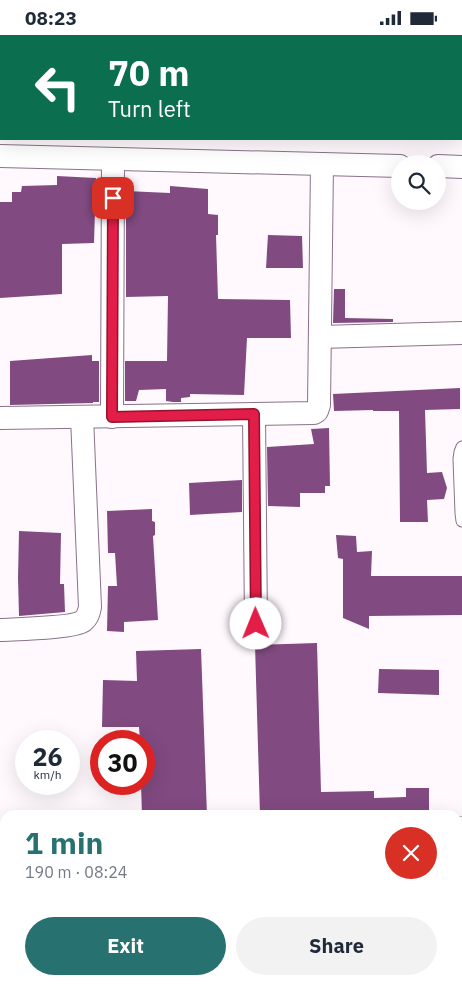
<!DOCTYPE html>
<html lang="en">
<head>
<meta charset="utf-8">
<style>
	body { margin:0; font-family:"IBM Plex Sans",sans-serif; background:#f2f2f3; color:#1f2937; height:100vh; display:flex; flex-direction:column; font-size:19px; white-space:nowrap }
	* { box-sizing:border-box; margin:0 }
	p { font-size:16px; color:#747a83 }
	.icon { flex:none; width:28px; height:28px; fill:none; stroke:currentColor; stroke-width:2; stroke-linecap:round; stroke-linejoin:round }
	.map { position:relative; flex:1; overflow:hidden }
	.sheet { position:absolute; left:0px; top:775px; width:462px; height:175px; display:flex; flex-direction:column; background:#fff; border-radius:15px 15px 0 0; box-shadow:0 5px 20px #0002 }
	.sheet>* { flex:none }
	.top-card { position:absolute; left:0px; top:0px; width:462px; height:105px; box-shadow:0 5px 20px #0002; background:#0b6e4f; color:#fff; overflow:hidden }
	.controls { position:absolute; left:391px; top:120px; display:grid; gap:10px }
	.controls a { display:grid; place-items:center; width:55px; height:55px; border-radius:50%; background:#fff; box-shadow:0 5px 20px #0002; font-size:25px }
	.speed { position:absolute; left:15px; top:695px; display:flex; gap:10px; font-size:25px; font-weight:700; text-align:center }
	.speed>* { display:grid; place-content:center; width:65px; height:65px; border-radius:50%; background:#fff; box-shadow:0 5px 20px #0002; line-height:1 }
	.speed small { font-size:12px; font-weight:400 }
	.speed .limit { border:8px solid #d22; background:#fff; color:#111 }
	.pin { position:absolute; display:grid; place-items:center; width:42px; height:42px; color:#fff; margin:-21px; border-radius:10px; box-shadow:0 2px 8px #0006 }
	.me { position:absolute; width:55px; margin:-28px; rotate:359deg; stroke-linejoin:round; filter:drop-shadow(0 0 4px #0008) }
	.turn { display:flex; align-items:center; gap:18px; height:105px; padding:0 25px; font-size:22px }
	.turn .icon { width:65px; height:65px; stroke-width:2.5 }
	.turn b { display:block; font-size:35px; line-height:42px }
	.round { display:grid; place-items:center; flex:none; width:52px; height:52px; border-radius:26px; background:#f2f2f3 }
	.summary { display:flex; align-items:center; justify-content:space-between; height:85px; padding:0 25px }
	h1 { font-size:30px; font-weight:700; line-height:38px; color:#277270 }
	.cta { display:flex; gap:10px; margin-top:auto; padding:10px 25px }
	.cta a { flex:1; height:58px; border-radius:30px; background:#277270; color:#fff; font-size:20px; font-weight:700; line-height:58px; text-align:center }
	.cta a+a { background:#f2f2f3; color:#1f2937 }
	.status { display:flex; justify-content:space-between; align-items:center; height:35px; padding:0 25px; background:#fff; direction:ltr }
	.status svg { height:14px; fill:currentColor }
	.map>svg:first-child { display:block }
</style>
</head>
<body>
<div class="status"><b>08:23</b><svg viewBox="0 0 49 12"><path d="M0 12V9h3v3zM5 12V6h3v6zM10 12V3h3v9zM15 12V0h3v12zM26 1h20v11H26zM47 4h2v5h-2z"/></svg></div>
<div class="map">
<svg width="462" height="950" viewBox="0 0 462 950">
	<rect width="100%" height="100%" fill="#fff9fe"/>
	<g fill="#814a81">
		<path d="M 57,141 L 96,143 L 94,208 L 62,209 L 62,259 L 0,263 L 0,167 L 12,167 L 12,157 L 21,157 L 22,151 L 57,150 Z"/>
		<path d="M 170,151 L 208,154 L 208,179 L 218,180 L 218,200 L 216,200 L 218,264 L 290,265 L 291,303 L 247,303 L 244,360 L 190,359 L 190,362 L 181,363 L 181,367 L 173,367 L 166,366 L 166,354 L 139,355 L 136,366 L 125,366 L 125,326 L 167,326 L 168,261 L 126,262 L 126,156 L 170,158 Z"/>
		<path d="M 268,200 L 302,201 L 303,233 L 266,233 Z"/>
		<path d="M 334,254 L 345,254 L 345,283 L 393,284 L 393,287 L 333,288 Z"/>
		<path d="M 92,320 L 92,326 L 99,326 L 99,367 L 93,367 L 93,368 L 10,370 L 10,326 Z"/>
		<path d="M 460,353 L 460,374 L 425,375 L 427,438 L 442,437 L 447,453 L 444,464 L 427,465 L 428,487 L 400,487 L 399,376 L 373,376 L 373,375 L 334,376 L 333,359 Z"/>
		<path d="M 329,393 L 330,451 L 325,451 L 325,458 L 300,458 L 300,472 L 268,471 L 267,412 L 314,409 L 311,394 Z"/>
		<path d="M 242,445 L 242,477 L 190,480 L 189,448 Z"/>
		<path d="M 152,474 L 152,486 L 155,487 L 155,500 L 153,501 L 158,585 L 124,587 L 124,597 L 107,596 L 108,551 L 117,551 L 115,518 L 108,518 L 107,476 Z"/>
		<path d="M 19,496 L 61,498 L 60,549 L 64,549 L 65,577 L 19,581 L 18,543 Z"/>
		<path d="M 336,500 L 356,501 L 357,517 L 372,516 L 371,541 L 462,541 L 462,580 L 369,581 L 369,594 L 343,583 L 343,524 L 338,523 Z"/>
		<path d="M 317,608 L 321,757 L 374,756 L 374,763 L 406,762 L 406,753 L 429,753 L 429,780 L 260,780 L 255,610 Z"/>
		<path d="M 201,614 L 207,780 L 142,780 L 141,749 L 144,749 L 144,706 L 140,706 L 139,692 L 102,692 L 103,645 L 137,646 L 136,616 Z"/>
		<path d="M 379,634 L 439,635 L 439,660 L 378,658 Z"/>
	</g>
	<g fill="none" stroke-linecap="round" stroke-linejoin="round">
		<g stroke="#897289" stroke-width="13">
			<path id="lane" d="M 462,412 L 460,417 L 459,424 L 461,478 L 462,486"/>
		</g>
		<g stroke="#897289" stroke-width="24">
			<g id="street">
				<path d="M 0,121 L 400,131"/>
				<path d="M 438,131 L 462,132"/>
				<path d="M 320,302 L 462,298"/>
				<path d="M 254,379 L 256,589"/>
				<path d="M 112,382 L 113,124"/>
				<path d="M 0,383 L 314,378 L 317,376 L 319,370 L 322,129"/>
				<path d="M 0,595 C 15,594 74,593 83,586 C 88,582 89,577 90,572 L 82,382"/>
			</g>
		</g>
		<g stroke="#897289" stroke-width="29">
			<g id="secondary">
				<path d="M 458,796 L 462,796"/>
				<path d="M 0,807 L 5,806"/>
			</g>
		</g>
		<g stroke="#a39ba2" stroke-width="3" stroke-dasharray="4 2.5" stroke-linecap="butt">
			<path d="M 458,899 L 462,898"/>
			<path d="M 381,945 L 381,950"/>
			<path d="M 179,950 L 198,949 L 215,950"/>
			<path d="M 273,950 L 291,945"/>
		</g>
		<use href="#lane" stroke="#fff" stroke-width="11"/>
		<use href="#street" stroke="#fff" stroke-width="22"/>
		<use href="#secondary" stroke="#fff" stroke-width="28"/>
	</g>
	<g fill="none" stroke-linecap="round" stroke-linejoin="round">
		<g stroke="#92132f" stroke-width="12">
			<path id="route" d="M 113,163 L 112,382 L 254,379 L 256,589"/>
		</g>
		<use href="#route" stroke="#e11d48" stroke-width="9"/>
	</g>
</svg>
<div class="controls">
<a><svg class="icon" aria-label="search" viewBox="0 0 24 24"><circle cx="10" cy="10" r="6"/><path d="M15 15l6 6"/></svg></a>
</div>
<div class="speed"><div>26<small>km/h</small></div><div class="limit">30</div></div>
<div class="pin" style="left:113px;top:163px;background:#d93025"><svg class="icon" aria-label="arrive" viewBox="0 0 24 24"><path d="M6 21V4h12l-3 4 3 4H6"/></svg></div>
<svg class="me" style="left:256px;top:589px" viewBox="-20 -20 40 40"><circle r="19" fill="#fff"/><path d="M0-13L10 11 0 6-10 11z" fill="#e11d48"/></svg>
<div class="top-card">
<div class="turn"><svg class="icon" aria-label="left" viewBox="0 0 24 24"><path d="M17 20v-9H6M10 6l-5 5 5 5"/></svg><div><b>70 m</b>Turn left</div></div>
</div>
<section class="sheet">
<div class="summary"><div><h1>1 min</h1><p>190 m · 08:24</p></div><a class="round" style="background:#d93025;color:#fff"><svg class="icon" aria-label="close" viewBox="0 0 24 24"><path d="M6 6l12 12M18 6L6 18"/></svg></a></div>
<div class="cta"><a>Exit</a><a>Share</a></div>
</section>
</div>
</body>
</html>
